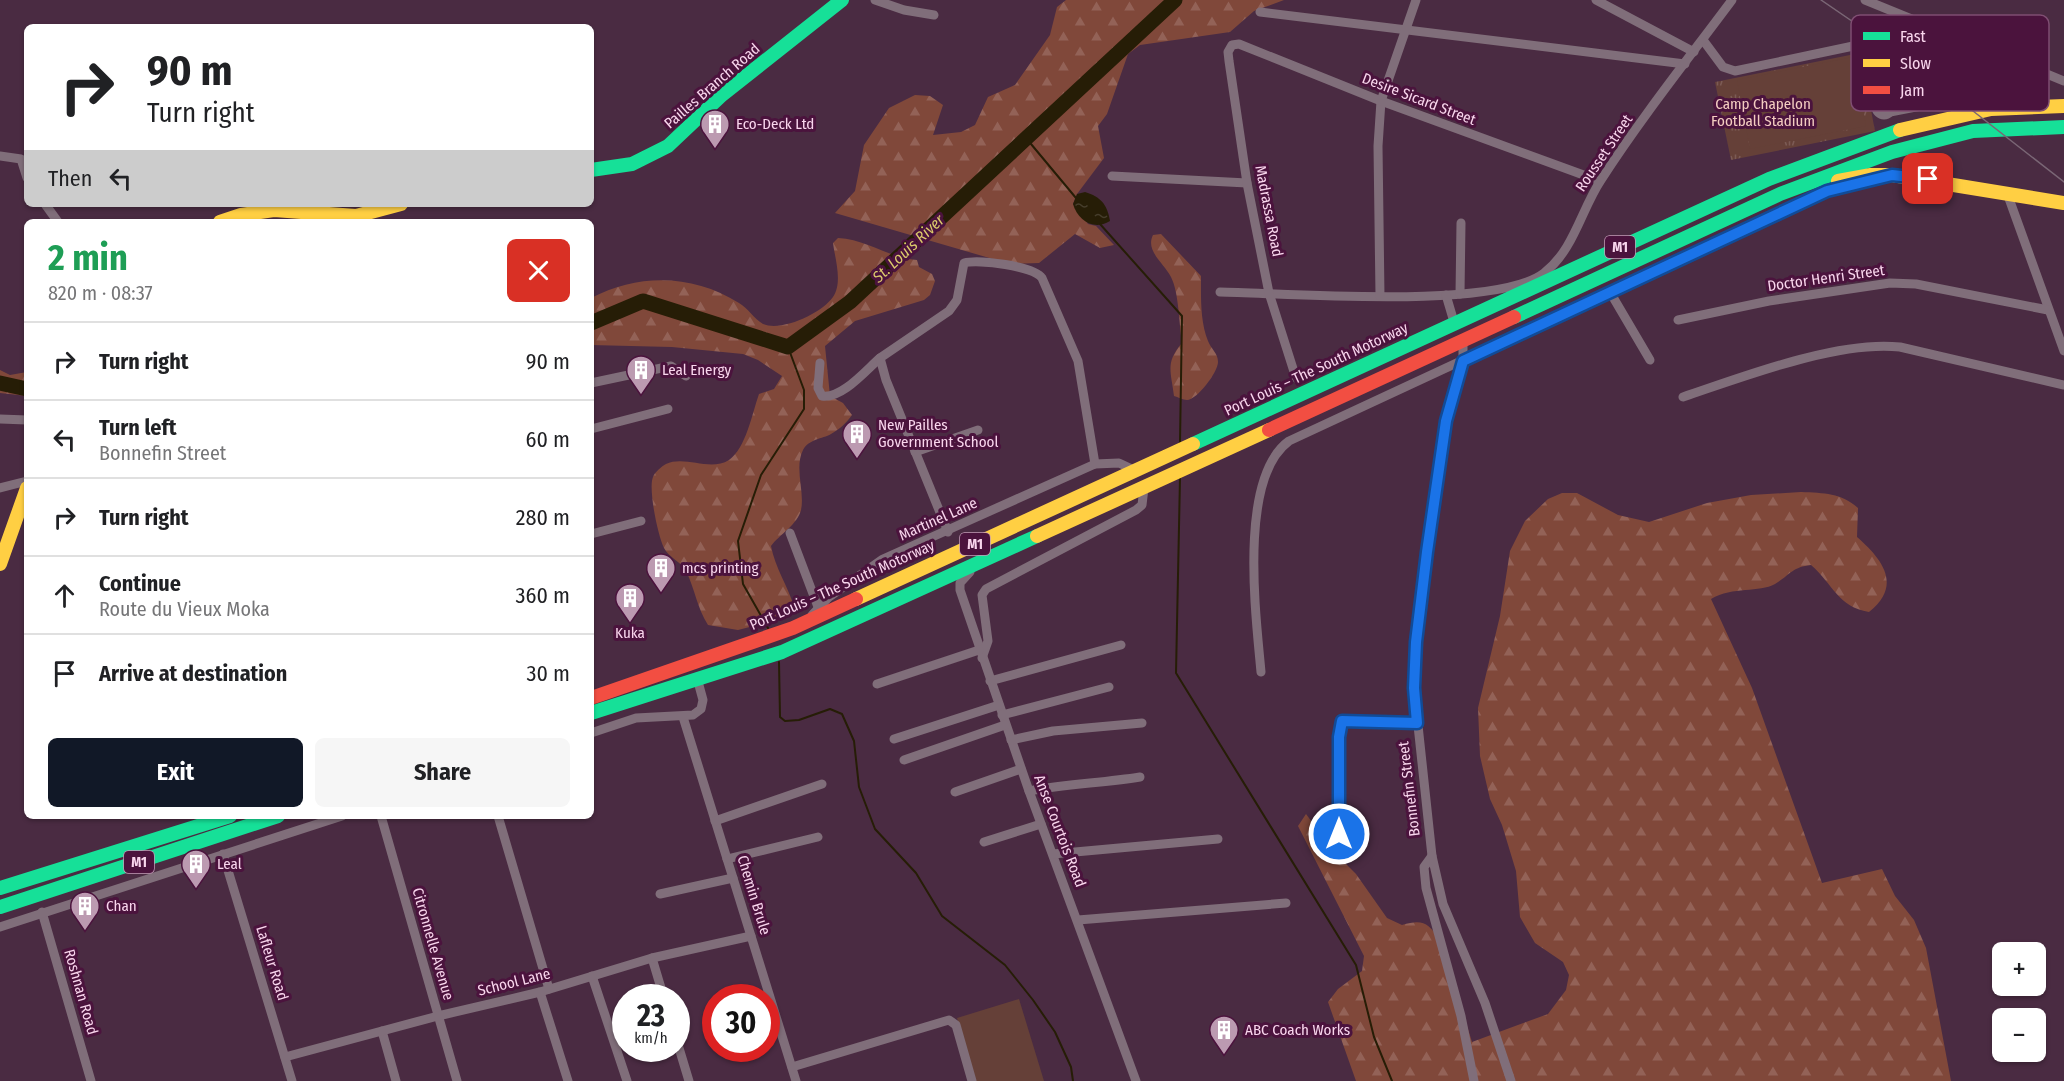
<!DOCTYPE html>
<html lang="en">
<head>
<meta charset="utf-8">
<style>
	body { margin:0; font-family:"Fira Sans Condensed",sans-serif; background:#f6f6f6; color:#202124; height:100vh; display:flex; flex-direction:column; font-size:22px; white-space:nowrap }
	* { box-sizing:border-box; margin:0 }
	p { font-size:20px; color:#757577 }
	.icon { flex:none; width:33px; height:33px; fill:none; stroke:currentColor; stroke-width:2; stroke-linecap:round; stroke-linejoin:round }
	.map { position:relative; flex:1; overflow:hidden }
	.side { position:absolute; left:24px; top:219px; width:570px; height:600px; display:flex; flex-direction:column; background:#fff; border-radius:9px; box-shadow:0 2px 4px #0004 }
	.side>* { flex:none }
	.hud { position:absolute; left:24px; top:24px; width:570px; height:183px; border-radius:9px; box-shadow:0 2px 4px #0004; background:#fff; color:#202124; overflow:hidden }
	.tools { position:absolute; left:1992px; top:942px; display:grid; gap:12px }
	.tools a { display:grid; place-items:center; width:54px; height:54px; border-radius:9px; background:#fff; box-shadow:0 2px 4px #0004; font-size:30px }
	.speed { position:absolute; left:612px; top:984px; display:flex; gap:12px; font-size:30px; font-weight:700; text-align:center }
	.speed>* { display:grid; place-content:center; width:78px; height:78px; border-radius:50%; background:#fff; box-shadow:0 2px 4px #0004; line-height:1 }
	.speed small { font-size:15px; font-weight:400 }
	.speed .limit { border:9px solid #d22; background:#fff; color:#111 }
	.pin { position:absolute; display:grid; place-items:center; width:51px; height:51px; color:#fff; margin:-26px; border-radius:12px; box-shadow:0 3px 9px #0006 }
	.me { position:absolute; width:66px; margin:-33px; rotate:0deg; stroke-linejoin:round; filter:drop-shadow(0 0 4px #0008) }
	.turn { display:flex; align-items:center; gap:21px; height:126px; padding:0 24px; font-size:27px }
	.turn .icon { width:78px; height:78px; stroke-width:2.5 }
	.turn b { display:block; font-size:42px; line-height:51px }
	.then { display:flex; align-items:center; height:57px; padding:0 24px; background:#0003; gap:12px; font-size:22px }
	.round { display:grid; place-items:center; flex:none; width:63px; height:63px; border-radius:9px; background:#f6f6f6 }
	.head { display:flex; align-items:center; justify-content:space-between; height:102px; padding:0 24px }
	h1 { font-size:36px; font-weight:700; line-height:45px; color:#1e9e55 }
	.button { display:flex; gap:12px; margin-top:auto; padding:12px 24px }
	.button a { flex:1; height:69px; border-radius:9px; background:#111827; color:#fff; font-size:24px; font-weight:700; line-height:69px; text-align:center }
	.button a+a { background:#f6f6f6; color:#202124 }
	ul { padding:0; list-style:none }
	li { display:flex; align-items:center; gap:18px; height:78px; padding:0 24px; border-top:2px solid #e0e0e0 }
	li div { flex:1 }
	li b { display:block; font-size:22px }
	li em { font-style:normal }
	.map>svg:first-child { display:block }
</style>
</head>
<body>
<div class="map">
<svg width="2064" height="1081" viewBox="0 0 2064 1081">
	<defs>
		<pattern id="forest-firs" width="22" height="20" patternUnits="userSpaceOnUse" patternTransform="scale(1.5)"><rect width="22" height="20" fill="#80483a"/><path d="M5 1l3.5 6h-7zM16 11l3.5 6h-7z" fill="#936257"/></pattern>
		<pattern id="park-tufts" width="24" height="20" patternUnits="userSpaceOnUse" patternTransform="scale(1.5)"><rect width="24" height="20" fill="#654038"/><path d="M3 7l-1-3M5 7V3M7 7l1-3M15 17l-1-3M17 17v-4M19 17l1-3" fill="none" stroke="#7c5b55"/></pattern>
		<pattern id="water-ripples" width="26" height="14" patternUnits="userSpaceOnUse" patternTransform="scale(1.5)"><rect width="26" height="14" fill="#261d06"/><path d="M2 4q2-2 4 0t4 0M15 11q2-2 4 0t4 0" fill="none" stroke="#463d2b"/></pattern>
	</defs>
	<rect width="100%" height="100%" fill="#4a2b42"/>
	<g fill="url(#forest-firs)">
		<path d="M 1066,0 L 1284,0 L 1254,11 L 1230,32 L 1140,45 L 1128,54 L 1107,114 L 1098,126 L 1104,158 L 1077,194 L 1073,204 L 1088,224 L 1096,226 L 1114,245 L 1100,248 L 1075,234 L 1039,263 L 1010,264 L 835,213 L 855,191 L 864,145 L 889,108 L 915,95 L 930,96 L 943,105 L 933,135 L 961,132 L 975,125 L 988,97 L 1015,85 L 1050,35 L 1057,7 Z"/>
		<path d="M 1161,234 L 1201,276 C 1201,298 1200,321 1208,341 C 1211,349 1218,353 1218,362 C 1218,372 1197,400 1187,400 C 1183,400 1178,397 1174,396 C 1171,371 1165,363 1182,343 C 1179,323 1179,293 1171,277 C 1164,263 1145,251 1153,235 Z"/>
		<path d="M 838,238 C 866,239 889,258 917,260 L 919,267 L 932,274 L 935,281 L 930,295 L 924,300 L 855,321 L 825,346 L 830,396 L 843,403 L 852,415 C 846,423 840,429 831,434 C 822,439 809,439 803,450 C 794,468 805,492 801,510 C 798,524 779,535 771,546 C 775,568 788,586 794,607 L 784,618 L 738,630 L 708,625 C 697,608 695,589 686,571 C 682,562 669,558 664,548 C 658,536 648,489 653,477 C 654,473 662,466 666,464 C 685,455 710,472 729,460 C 746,448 752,414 759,394 L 774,389 L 782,376 L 758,360 L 743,354 L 672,347 L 591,345 L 591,298 C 639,273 693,274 739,303 C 748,308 754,319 763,324 C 782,332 822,313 833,297 C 843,282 835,259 833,243 Z"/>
		<path d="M 0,370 L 10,375 L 27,372 L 27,396 L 0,393 Z"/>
		<path d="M 1801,492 C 1824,493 1841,493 1858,508 L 1857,537 C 1882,559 1903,585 1869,612 C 1838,607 1833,584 1811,565 C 1792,567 1790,575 1775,584 C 1759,593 1733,586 1711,599 L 1752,688 L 1822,883 L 1882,869 L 1895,896 L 1914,920 L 1926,948 L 1951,1081 L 1356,1081 L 1328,1002 L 1338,989 L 1362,971 L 1364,956 L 1298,826 L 1306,814 L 1335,853 L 1356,874 L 1387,918 L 1402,925 C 1422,919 1428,922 1440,940 L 1472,1042 L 1548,1014 L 1566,990 L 1569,975 L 1563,962 L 1535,943 L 1520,917 L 1516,871 L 1502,825 L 1490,799 L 1480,756 L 1478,708 L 1500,616 L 1510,551 L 1525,521 L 1548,499 L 1562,493 L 1577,493 L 1618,515 L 1649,522 L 1707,503 L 1751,495 Z"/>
	</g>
	<path fill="url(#park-tufts)" d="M 1860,53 L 1875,131 L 1731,160 L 1715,82 Z"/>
	<g fill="#654038">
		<path d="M 1853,57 L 1866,126 L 1750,149 L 1737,80 Z"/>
		<path d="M 1019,999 L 1044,1081 L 976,1081 L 957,1018 Z"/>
	</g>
	<path fill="url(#water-ripples)" d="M 1085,192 C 1101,197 1107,204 1110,221 C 1094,231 1078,221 1073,204 L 1077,194 Z"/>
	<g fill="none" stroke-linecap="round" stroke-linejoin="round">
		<g stroke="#261d06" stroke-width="2">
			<path d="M 1026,138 L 1076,198"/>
			<path d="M 1100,224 L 1182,316 L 1180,442"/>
			<path d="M 1180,478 L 1176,673 L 1356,965 L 1374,1037 L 1392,1081"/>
			<path d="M 768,628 L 743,584 L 738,541 L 761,475 L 804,409 L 804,390 L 788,347"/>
			<path d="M 779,662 L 780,717 L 785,721 L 799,720 L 830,709 L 842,714 L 854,741 L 859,787 L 875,829 L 916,873 L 942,916 L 1005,965 L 1033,1000 L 1055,1032 L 1071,1067 L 1073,1081"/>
		</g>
		<g stroke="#261d06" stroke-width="15">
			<path d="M 591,323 L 643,301 L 788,347 L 850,302 L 1175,0"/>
			<path d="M 0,383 L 27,389"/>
		</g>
		<g stroke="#806e7a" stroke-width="9">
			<path d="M 875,0 L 904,10 L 934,15"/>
			<path d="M 1596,0 L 1694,52"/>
			<path d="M 1865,0 L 2064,81"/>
			<path d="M 1260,12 L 1685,64"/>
			<path d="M 1703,40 L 1723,67 L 1735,71 L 1858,45 L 1869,47 L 1930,94 L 1930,100 L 1926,105 L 1890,112"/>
			<path d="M 1863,45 L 1876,106"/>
			<path d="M 1869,72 L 1899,85"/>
			<circle cx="1884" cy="107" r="8"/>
			<path d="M 0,156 L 21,159 L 27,178"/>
			<path d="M 1112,176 L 1247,183"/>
			<path d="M 2007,193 L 2064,351"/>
			<path d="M 45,204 L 58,222"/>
			<path d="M 1220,292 C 1287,293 1496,310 1544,273 C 1574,250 1581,210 1601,180 C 1641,118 1688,59 1732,0"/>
			<path d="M 1610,292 L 1650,360"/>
			<path d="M 1460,294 L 1461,223"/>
			<path d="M 1446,295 L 1454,322"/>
			<path d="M 1380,296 L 1378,146 L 1381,101 L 1416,0"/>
			<path d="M 1678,320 L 1769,301 L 1890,283 L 1916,284 L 2048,310"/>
			<path d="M 1463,341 L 1463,361 L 1446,421 L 1416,642 L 1414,688 L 1432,856 L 1443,904 L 1485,1003 L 1511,1081"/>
			<path d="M 820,363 L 818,388 L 822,396 C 842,399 866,370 880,358"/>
			<path d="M 1296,378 L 1269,293 L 1247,183 L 1229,61 L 1228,52 L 1232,45 L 1239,44 L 1381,101 L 1600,181"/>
			<path d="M 591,383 L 671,366 L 686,376"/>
			<path d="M 1683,397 C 1743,377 1838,340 1900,347 L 2064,385"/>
			<path d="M 0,419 L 27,420"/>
			<path d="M 591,429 L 668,409"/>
			<path d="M 915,452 L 978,430"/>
			<path d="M 0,488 L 27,481"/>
			<path d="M 948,532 L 886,380 L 880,358 L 949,311 L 957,300 L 964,263 C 978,259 1034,266 1042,278 L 1078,361 L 1095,464"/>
			<path d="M 790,533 L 818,607"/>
			<path d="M 591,534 L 641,521"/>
			<path d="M 970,572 L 960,583 L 960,590 L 1029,791 L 1136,1081"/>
			<path d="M 812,615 L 829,597 L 883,559 L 1095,464 L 1119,463 L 1134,470"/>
			<path d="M 982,658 L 988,641 L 982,595 L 986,589 L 1136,510 L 1142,505 L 1144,488"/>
			<path d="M 1261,672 C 1256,616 1238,478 1289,441 L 1764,220 L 1827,191 L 1846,187"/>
			<path d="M 990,681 L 1121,645"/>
			<path d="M 877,684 L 979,650"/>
			<path d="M 1002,715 L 1109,687"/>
			<path d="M 683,717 L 796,1081"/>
			<path d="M 591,733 L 636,718 L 693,715 L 701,709 L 703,700 L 697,678"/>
			<path d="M 894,739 L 999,705"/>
			<path d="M 1011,740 L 1053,731 L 1142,723"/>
			<path d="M 904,760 L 1005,725"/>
			<path d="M 1029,791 C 1066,784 1102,783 1140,777"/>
			<path d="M 955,792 L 1021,769"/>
			<path d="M 381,816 L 457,1081"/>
			<path d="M 498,816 L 549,989"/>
			<path d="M 715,821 L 822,784"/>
			<path d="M 1339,834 L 1339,737 L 1342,721 L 1417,723"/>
			<path d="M 984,842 L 1041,824"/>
			<path d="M 223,854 L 292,1081"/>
			<path d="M 1053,854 L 1218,839"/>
			<path d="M 1432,856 L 1424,867 L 1426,888 L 1461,1016 L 1474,1081"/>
			<path d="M 727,859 L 818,837"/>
			<path d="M 660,894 L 733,878"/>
			<path d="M 42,912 L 91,1081"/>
			<path d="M 1078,920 L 1286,903"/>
			<path d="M 0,927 L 342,816"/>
			<path d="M 652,958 L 664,998"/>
			<path d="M 592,976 L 627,1081"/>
			<path d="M 540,992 L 568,1081"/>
			<path d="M 382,1031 L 396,1081"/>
			<path d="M 676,1038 L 689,1081"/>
			<path d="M 285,1057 L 438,1016 L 540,992 L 652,958 L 751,936"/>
			<path d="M 792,1067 L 949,1020 L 956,1025 L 972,1081"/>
		</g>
		<g stroke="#16e098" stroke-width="14">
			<path d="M 591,170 L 632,164 L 668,146 L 722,95 L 842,0"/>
			<path d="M 1514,317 L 1780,194 L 1892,152 L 1973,131 L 2064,127"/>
			<path d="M 1193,444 L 1769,179 L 1900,130"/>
			<path d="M 591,713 L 782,652 L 1037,536"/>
			<path d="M 0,888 L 230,816"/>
			<path d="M 0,907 L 278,816"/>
		</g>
		<g stroke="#ffcf43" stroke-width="14">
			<path d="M 1900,130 L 1991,109 L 2064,106"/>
			<path d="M 1892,175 L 2064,203"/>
			<path d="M 1838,181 L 1871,175 L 1892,175"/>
			<path d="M 220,222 L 241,215 L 274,210 L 356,216 L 401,204"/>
			<path d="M 1037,536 L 1269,430"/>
			<path d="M 0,564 L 27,488"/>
			<path d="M 856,599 L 1193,444"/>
		</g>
		<g stroke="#f24e42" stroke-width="14">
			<path d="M 1269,430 L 1514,317"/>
			<path d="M 591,698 L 793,628 L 856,599"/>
		</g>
		<path stroke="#7a6675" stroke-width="1.5" d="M 1821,0 L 1900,54 L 2064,182"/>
	</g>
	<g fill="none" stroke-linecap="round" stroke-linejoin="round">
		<g stroke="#114b97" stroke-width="15">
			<path id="route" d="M 1339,834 L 1339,737 L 1342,721 L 1417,723 L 1414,688 L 1416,642 L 1427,552 L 1446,421 L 1463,361 L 1827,191 L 1892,175 L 1928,179"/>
		</g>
		<use href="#route" stroke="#1a73e8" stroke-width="10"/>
	</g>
	<defs>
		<g id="building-pin" transform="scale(1.5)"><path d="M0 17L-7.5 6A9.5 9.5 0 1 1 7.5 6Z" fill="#bc9ab1" stroke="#4b133d"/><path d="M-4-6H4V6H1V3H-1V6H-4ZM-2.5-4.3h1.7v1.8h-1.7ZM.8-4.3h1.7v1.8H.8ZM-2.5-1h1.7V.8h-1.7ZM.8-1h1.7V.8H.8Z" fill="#fff"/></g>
	</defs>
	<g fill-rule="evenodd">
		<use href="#building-pin" x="715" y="124"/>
		<use href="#building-pin" x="641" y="370"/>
		<use href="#building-pin" x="857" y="434"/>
		<use href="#building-pin" x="661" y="568"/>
		<use href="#building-pin" x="630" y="598"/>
		<use href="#building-pin" x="196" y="864"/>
		<use href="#building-pin" x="85" y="906"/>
		<use href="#building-pin" x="1224" y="1030"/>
	</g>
	<g text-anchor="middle" stroke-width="6" stroke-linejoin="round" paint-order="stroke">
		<g fill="#4b133d" stroke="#c59cb8" stroke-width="1.5">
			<rect x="1605" y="236" width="30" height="22" rx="4.5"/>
			<rect x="960" y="533" width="30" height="22" rx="4.5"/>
			<rect x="124" y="851" width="30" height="22" rx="4.5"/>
		</g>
		<g font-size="14" font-weight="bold" fill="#f9d6ed">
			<text x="1620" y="252">M1</text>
			<text x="975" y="549">M1</text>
			<text x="139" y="867">M1</text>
		</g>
		<g font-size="15" fill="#f9d6ed" stroke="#4b133d">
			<text transform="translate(712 86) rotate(-41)" y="5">Pailles Branch Road</text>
			<text transform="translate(1419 99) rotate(21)" y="5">Desire Sicard Street</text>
			<text transform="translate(1604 153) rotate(-56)" y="5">Rousset Street</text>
			<text transform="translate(1269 211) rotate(79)" y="5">Madrassa Road</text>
			<text transform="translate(1826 278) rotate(-8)" y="5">Doctor Henri Street</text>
			<text transform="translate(1316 369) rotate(-25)" y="5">Port Louis – The South Motorway</text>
			<text transform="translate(938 519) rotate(-24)" y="5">Martinel Lane</text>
			<text transform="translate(842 585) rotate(-24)" y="5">Port Louis – The South Motorway</text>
			<text transform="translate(1409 789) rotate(-97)" y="5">Bonnefin Street</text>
			<text transform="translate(1060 831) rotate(69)" y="5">Anse Courtois Road</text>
			<text transform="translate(754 895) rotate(73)" y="5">Chemin Brule</text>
			<text transform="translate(433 944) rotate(74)" y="5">Citronnelle Avenue</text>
			<text transform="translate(272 963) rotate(73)" y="5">Lafleur Road</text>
			<text transform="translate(514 982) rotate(-14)" y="5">School Lane</text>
			<text transform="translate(81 992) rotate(74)" y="5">Roshnan Road</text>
		</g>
		<g font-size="15" fill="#f3cdc0" stroke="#4b133d">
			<text x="1763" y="109">Camp Chapelon<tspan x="1763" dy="17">Football Stadium</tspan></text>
		</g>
		<g font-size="15" fill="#f9d6ed" stroke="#4b133d" text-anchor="start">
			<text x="736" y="129">Eco-Deck Ltd</text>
			<text x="662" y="375">Leal Energy</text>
			<text x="878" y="430">New Pailles<tspan x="878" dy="17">Government School</tspan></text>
			<text x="682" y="573">mcs printing</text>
			<text x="630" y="638" text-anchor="middle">Kuka</text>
			<text x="217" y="869">Leal</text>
			<text x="106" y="911">Chan</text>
			<text x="1245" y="1035">ABC Coach Works</text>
		</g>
		<g font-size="16" font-style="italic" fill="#dccb6c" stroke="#4b133d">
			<text transform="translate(908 248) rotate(-43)" y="6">St. Louis River</text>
		</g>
	</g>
	<rect x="1851" y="15" width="198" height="96" rx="9" fill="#4b133d" stroke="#7f4e72" stroke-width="1.5"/>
	<rect x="1863" y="32" width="27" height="8" fill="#16e098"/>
	<rect x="1863" y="59" width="27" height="8" fill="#ffcf43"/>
	<rect x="1863" y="86" width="27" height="8" fill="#f24e42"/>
	<g font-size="16" fill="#f9d6ed">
		<text x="1900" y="42">Fast</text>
		<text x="1900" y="69">Slow</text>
		<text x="1900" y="96">Jam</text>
	</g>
</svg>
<div class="tools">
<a>+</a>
<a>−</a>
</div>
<div class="speed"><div>23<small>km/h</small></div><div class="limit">30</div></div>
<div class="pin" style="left:1928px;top:179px;background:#d93025"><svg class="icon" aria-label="arrive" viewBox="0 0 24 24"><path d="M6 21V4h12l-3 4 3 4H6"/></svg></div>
<svg class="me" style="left:1339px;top:834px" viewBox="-20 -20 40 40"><circle r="17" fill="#1a73e8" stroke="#fff" stroke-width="3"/><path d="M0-11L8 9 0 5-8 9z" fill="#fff"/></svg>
<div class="hud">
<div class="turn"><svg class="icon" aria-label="right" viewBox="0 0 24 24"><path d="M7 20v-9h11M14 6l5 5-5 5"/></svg><div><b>90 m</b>Turn right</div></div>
<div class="then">Then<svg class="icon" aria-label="left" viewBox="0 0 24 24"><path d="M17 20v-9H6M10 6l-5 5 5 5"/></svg></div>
</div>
<section class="side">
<div class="head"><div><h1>2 min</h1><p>820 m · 08:37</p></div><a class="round" style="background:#d93025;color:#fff"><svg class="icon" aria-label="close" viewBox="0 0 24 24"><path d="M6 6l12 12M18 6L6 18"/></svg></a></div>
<ul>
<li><svg class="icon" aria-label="right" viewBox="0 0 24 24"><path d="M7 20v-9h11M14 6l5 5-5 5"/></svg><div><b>Turn right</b></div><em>90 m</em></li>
<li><svg class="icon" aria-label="left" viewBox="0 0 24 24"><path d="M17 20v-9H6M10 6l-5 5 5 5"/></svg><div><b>Turn left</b><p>Bonnefin Street</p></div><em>60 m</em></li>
<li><svg class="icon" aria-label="right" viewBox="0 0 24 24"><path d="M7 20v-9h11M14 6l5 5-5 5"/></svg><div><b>Turn right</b></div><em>280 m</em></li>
<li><svg class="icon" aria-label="ahead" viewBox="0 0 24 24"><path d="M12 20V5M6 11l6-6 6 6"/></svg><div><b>Continue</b><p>Route du Vieux Moka</p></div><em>360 m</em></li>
<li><svg class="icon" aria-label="arrive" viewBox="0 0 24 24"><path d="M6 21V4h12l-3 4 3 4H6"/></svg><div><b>Arrive at destination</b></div><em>30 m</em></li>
</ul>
<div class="button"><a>Exit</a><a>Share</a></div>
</section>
</div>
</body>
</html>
